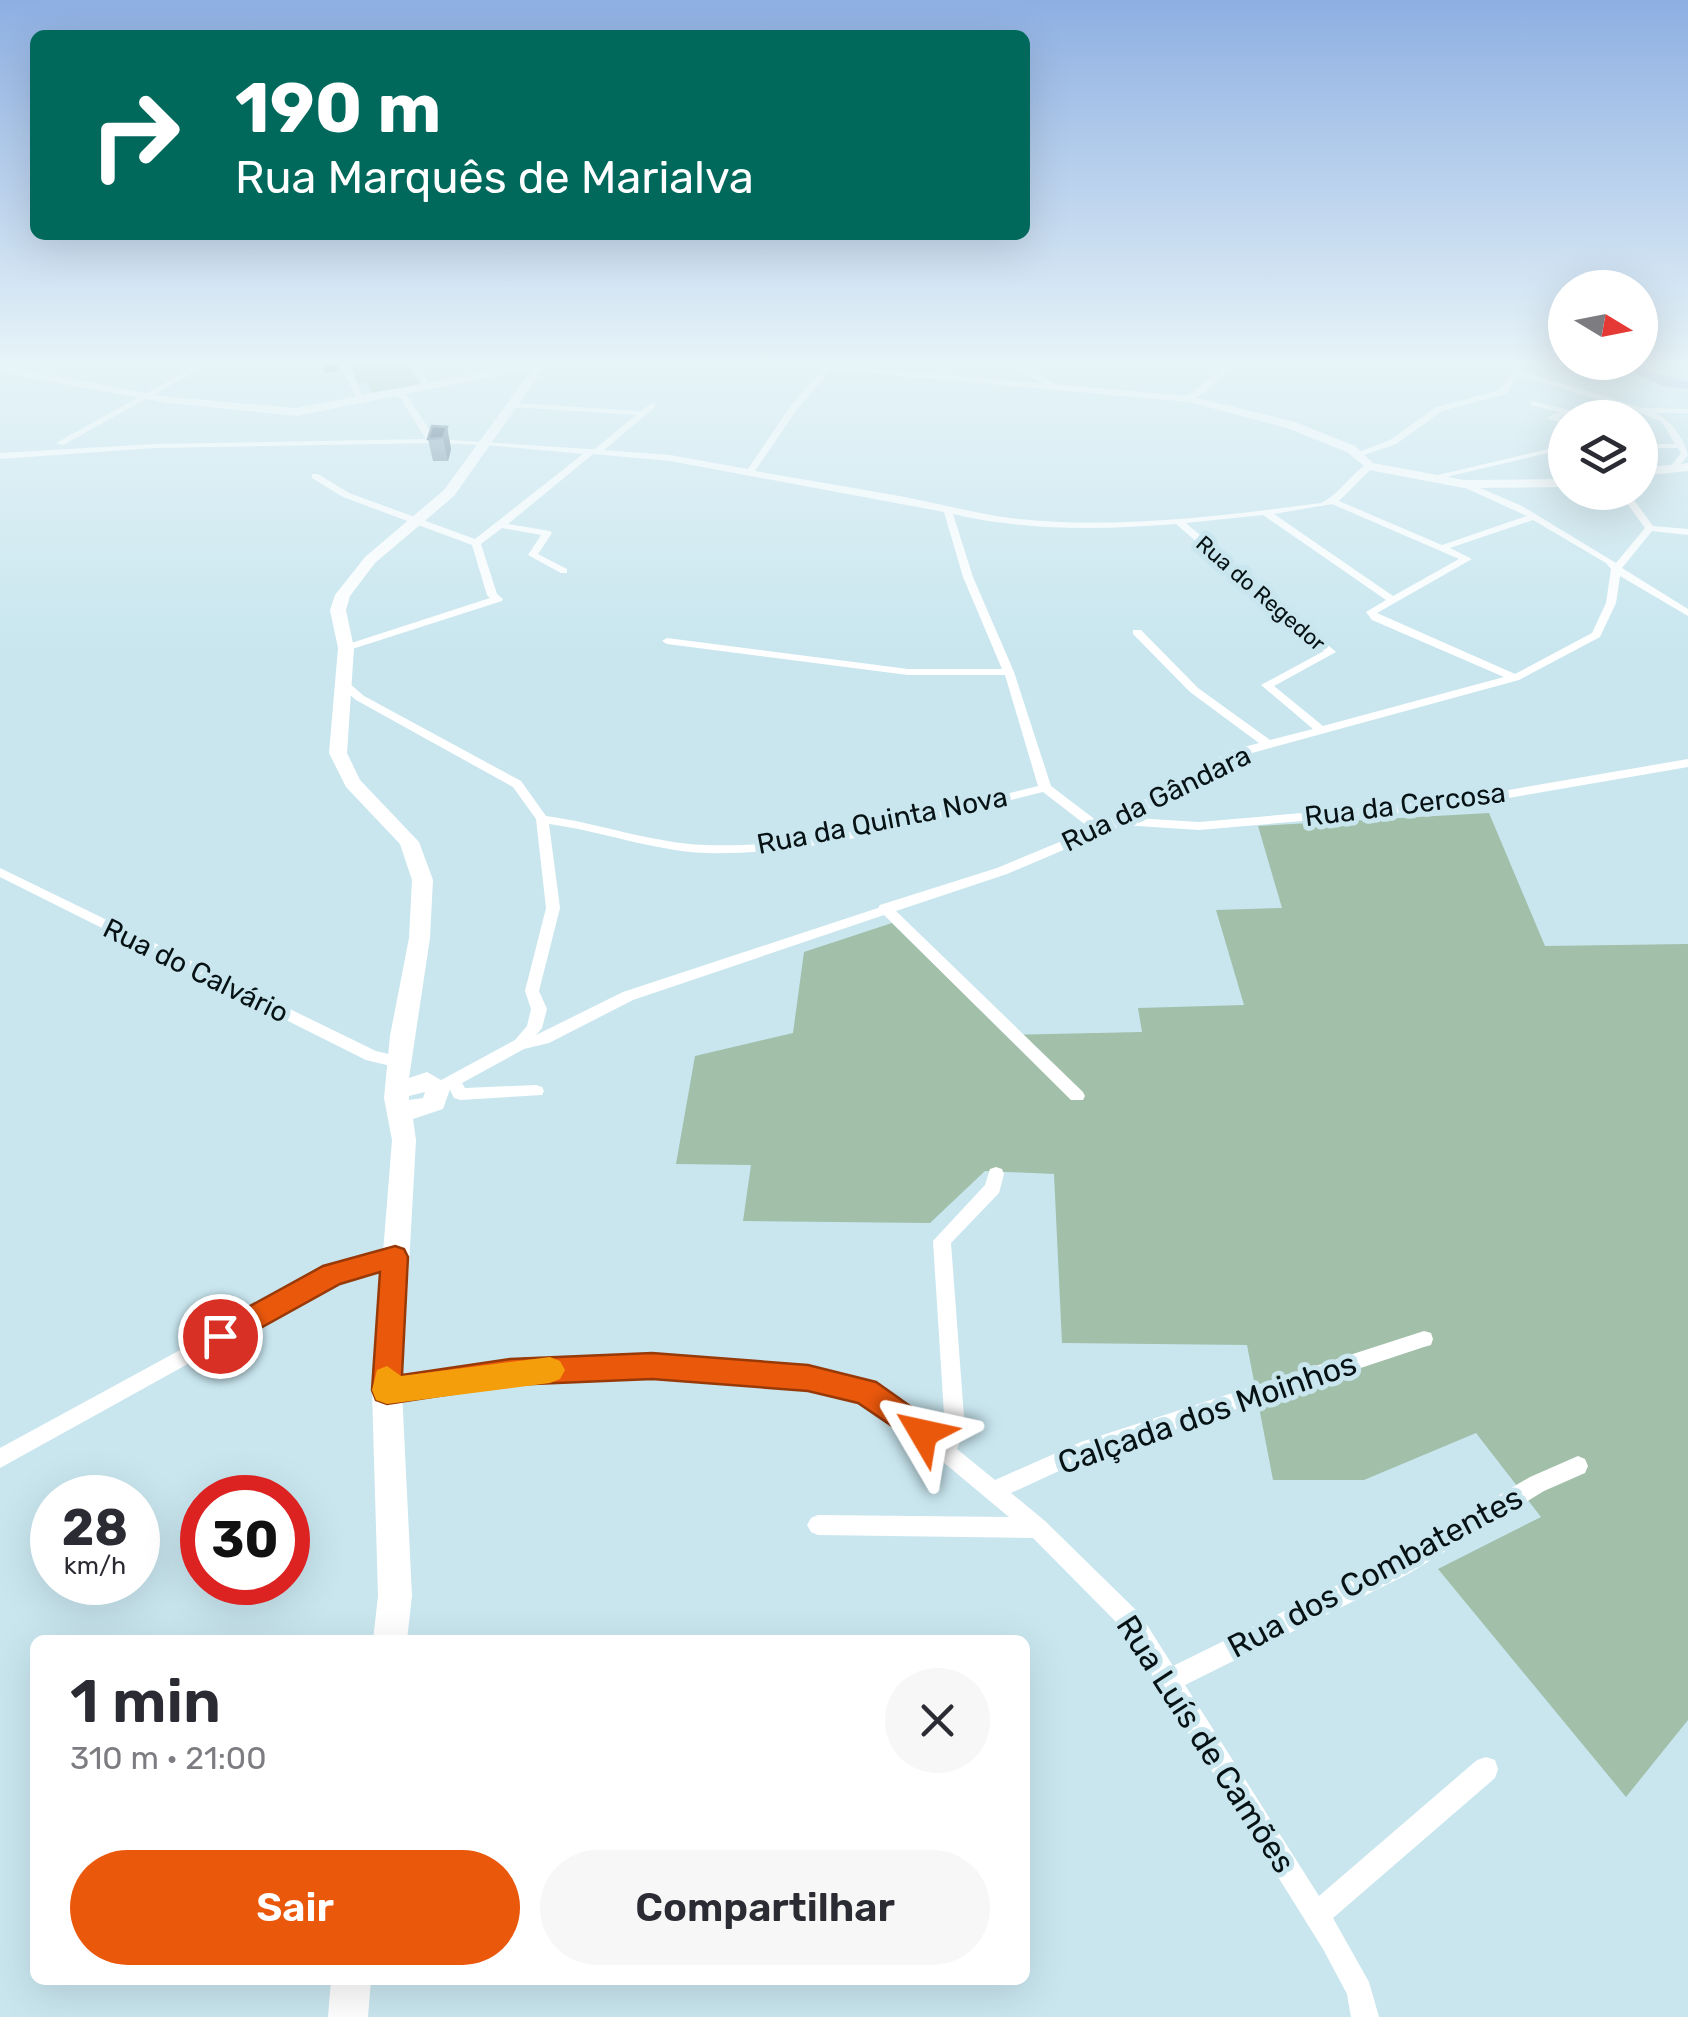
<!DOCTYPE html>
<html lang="pt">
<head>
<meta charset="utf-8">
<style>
	body { margin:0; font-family:Rubik,sans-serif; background:#f7f7f7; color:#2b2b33; height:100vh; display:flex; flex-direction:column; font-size:38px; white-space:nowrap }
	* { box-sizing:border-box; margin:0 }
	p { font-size:32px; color:#7c7c81 }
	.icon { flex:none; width:55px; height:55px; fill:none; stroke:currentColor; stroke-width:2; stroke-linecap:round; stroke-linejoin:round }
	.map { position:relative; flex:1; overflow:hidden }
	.drawer { position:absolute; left:30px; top:1635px; width:1000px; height:350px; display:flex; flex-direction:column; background:#fff; border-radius:15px; box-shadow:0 10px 40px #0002 }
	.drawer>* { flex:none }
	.guide { position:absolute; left:30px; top:30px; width:1000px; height:210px; border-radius:15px; box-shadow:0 10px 40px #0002; background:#00695c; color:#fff; overflow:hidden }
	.needle { width:65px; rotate:100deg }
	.fabs { position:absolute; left:1548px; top:270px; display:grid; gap:20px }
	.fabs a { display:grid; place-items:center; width:110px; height:110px; border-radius:50%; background:#fff; box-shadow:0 10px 40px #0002; font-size:50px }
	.speed { position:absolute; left:30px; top:1475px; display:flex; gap:20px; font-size:50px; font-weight:700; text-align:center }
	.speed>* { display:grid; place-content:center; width:130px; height:130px; border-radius:50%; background:#fff; box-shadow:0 10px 40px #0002; line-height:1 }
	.speed small { font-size:25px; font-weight:400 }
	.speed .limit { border:15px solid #d22; background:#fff; color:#111 }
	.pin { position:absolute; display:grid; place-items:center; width:85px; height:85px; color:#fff; margin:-42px; border:5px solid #fff; border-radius:50%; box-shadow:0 2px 10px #0007 }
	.me { position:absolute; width:110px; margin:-55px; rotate:306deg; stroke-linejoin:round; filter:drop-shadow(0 0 8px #0008) }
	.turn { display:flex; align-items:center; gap:35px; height:210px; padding:0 40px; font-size:45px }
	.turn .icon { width:130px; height:130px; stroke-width:2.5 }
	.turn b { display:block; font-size:70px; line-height:85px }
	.round { display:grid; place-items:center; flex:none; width:105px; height:105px; border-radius:52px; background:#f7f7f7 }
	.head { display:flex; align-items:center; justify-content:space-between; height:170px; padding:0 40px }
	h1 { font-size:60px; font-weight:600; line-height:75px }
	.cta { display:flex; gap:20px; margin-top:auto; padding:20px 40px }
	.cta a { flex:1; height:115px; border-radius:60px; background:#ea580c; color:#fff; font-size:40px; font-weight:600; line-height:115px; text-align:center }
	.cta a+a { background:#f7f7f7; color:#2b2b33 }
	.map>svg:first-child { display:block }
</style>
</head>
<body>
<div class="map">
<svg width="1688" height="2017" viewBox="0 0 1688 2017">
	<rect width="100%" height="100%" fill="#c9e6ef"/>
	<g fill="#a1bfa9">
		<path d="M 351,365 L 408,365 L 421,385 L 372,392 L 367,382 L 358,383 Z"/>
		<path d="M 1489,813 L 1545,946 L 1688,944 L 1688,1720 L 1626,1797 L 1438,1569 L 1541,1517 L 1476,1433 L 1364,1480 L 1273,1480 L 1247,1345 L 1062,1343 L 1054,1174 L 985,1171 L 930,1223 L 743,1221 L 751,1165 L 676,1164 L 695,1056 L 793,1033 L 804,952 L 892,923 L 1006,1035 L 1142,1032 L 1138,1008 L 1244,1005 L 1216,910 L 1282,908 L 1258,826 Z"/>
	</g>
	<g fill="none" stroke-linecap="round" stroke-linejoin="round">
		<path fill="#a6a8d9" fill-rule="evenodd" d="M 1618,365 C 1643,365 1663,378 1688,381 L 1688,389 L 1663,386 Z"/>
		<g fill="#fff" fill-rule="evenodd">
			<path d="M 197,365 L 207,365 L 63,445 L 56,443 Z"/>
			<path d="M 340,365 L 348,365 L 365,402 L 358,400 Z"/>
			<path d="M 410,365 L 418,365 L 431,387 L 425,387 Z"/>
			<path d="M 1007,365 L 1017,365 L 1057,385 L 1050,387 Z"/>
			<path d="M 1227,365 L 1237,365 C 1219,376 1206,397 1186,401 L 1186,397 Z"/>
			<path d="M 1518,365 L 1526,365 L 1521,371 L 1642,408 L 1688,409 L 1688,413 L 1654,413 C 1672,420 1683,438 1688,455 L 1676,470 L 1670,470 L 1669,468 L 1681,453 L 1678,448 L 1640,448 L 1640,444 L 1675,444 L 1662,422 L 1638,412 L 1518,375 L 1506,394 L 1442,411 L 1396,444 L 1358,457 L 1354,454 L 1390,440 L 1436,407 L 1500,390 Z"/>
			<path d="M 825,367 L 832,369 L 797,409 L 755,471 C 805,480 855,488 905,497 C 940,504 974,513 1010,518 C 1114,530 1218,516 1321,503 C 1341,494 1350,473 1369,463 L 1372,464 L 1372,468 L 1339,501 L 1442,545 L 1527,516 L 1461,486 L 1460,484 L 1464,481 L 1522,506 L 1616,563 L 1645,528 L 1619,492 L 1628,492 L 1653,526 L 1688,529 L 1688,535 L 1652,531 L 1622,568 L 1688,609 L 1688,616 L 1620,576 L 1616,603 L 1600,637 L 1519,680 L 1241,756 L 1134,818 L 1199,822 L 1451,800 L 1688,759 L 1688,767 L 1451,808 L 1199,830 L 1122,825 L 1007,874 L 896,911 L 1083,1092 L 1085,1096 L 1083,1100 L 1071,1100 L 884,915 L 633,1000 L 549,1043 L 524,1049 L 462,1083 L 465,1088 L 536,1085 L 542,1087 L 544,1091 L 542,1095 L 460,1100 L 454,1098 L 450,1090 L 438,1095 L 432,1093 L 430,1089 L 432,1085 L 515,1040 L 527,1026 L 531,1009 L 525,991 L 546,908 L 536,819 L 513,787 L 356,700 L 341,687 L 341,683 L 349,683 L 364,696 L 521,781 L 546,816 C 599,823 651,843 705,845 C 818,849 930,812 1038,786 L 1005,675 L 908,675 L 667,644 L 662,641 L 667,638 L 908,669 L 1002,669 L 963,577 L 944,512 L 670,461 L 593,454 L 508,524 L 550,531 L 552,533 L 538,554 L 567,569 L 567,573 L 561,573 L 528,555 L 541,535 L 502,528 L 481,544 L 497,594 L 503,599 L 502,601 L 346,651 L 341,648 L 342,646 L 490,598 L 487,595 L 472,545 L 343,497 L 312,478 L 312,474 L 318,474 L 349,493 L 475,539 L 583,454 L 486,445 L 432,443 L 155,448 L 0,459 L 0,453 L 155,444 L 426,439 L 401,399 L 389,393 L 393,391 L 407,395 L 435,439 L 589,449 L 595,449 L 636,415 L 513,407 L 509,405 L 513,403 L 641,411 L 652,403 L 655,403 L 655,407 L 604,450 L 670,455 L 748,469 L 791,405 ZM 1332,504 L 1459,559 L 1393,596 L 1274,514 ZM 953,514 C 1025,531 1103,530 1176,524 L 1324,651 L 1261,685 L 1313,729 L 1270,740 L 1198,688 L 1141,630 L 1133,630 L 1133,634 L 1190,692 L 1259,743 L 1233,750 L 1101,824 L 1051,786 L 1014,672 L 973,577 ZM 1263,515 L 1386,600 L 1366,612 L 1372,620 L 1504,677 L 1323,726 L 1274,686 L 1336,652 L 1186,523 ZM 1533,520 L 1606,563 L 1611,569 L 1606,603 L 1592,633 L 1515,674 L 1377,613 L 1472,559 L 1450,548 ZM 1043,792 L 1091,829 L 997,868 L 880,905 L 878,908 L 623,992 L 536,1035 L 542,1028 L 547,1009 L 539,991 L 560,908 L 549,824 C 602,831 653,851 706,853 C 820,856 933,819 1043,792 Z"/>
			<path d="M 1531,401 L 1570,410 L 1570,414 L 1558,418 L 1565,420 L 1565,425 L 1547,418 L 1559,412 L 1531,405 Z"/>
			<path d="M 1565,445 L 1565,449 L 1429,481 L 1425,478 Z"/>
			<path d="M 0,868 L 376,1051 L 401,1057 L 403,1061 L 395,1067 L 366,1060 L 0,877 Z"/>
			<path d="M 996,1167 L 1002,1169 L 1004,1174 L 999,1193 L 951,1243 L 965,1430 L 957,1449 L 995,1480 L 1081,1442 L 1424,1331 L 1431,1333 L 1433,1339 L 1431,1345 L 1424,1347 L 1085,1459 L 1011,1493 L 1045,1521 L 1140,1614 L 1173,1666 L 1392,1558 L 1530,1477 L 1578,1456 L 1585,1459 L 1588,1466 L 1585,1473 L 1544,1491 L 1408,1574 L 1185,1685 L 1319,1896 L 1477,1760 L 1486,1757 L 1495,1760 L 1498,1769 L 1495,1778 L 1333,1918 L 1369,1982 L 1379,2017 L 1351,2017 L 1347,1994 L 1323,1949 L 1124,1630 L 1033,1538 L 818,1535 L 811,1532 L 807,1525 L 811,1518 L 818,1515 L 1009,1517 L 894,1421 L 861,1400 L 807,1387 L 653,1374 L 509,1381 L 387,1400 L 380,1397 L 377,1391 L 380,1385 L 387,1382 L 509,1363 L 653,1358 L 807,1369 L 873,1386 L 908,1409 L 942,1436 L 945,1430 L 933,1241 L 985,1185 L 990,1169 Z"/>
			<path d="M 395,1250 L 401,1252 L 404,1257 L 401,1262 L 338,1281 L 0,1468 L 0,1448 L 327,1270 Z"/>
		</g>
		<g fill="#fff" fill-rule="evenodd">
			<path d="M 517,365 L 546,365 L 454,496 L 375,563 L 350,596 L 346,610 L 354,648 L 347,753 L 360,780 L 419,842 L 433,880 L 430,938 L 409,1078 L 427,1072 L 446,1083 L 450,1089 L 443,1109 L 413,1119 L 416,1140 L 402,1391 L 412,1596 L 407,1640 L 373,1640 L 378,1596 L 372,1391 L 392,1140 L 384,1098 L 390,1036 L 409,938 L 412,880 L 400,844 L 346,787 L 329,753 L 338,648 L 330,610 L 335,595 L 365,557 L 444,490 L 533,368 L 297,416 L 168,403 L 0,372 L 0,366 L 168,397 L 297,408 ZM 425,1092 L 423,1098 L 409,1100 L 409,1096 Z"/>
			<path d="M 783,365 L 828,365 L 1189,396 L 1295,422 L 1355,446 L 1373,463 L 1464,480 L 1565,479 L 1565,487 L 1464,488 L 1369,470 L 1347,452 L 1287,428 L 1189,402 Z"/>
			<path d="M 1688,463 L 1688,471 L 1640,476 L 1640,468 Z"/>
			<path d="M 331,1980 L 371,1980 L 368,2017 L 328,2017 Z"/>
		</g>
	</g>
	<path fill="#6e8da2" d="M 447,427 L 451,449 L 448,461 L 433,461 L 428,439 Z"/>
	<g fill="#4a6982">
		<path d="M 324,365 L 337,365 L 339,371 L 325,373 Z"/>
		<path d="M 447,427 L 451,449 L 448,461 L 443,438 Z"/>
	</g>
	<path fill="#133454" stroke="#4a6982" stroke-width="2.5" d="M 432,426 L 447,427 L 443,438 L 428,439 Z"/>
	<linearGradient id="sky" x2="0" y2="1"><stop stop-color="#8dafe2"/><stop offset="0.56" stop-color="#e7f4f8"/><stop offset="1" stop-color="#e7f4f8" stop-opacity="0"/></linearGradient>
	<rect width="1688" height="647" fill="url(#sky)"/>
	<path fill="#ea580c" stroke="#983908" stroke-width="2.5" d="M 395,1246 L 404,1249 L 408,1257 L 402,1375 L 510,1359 L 652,1353 L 808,1365 L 876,1382 L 934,1423 L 938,1433 L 934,1443 L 923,1447 L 858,1403 L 808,1391 L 652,1379 L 510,1385 L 387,1404 L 376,1400 L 372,1390 L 380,1272 L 340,1284 L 230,1345 L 220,1349 L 210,1345 L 205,1336 L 210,1328 L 323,1266 Z"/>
	<path fill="#f59e0b" d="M 550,1357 L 560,1361 L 565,1370 L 560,1379 L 550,1383 L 387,1404 L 376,1400 L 372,1390 L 377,1370 L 387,1366 L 401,1376 Z"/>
	<g text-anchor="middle" stroke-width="10" stroke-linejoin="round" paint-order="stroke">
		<g font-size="22" fill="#071215" stroke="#c9e6ef">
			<text transform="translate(1261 593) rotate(41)" y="8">Rua do Regedor</text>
		</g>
		<g font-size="28" fill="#071215" stroke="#c9e6ef">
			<text transform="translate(1156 798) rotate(-26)" y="10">Rua da Gândara</text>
			<text transform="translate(1405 804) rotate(-7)" y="10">Rua da Cercosa</text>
			<text transform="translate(882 820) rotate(-11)" y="10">Rua da Quinta Nova</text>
			<text transform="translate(196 970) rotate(26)" y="10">Rua do Calvário</text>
		</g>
		<g font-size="32" fill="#071215" stroke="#c9e6ef">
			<text transform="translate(1207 1413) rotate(-19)" y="11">Calçada dos Moinhos</text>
			<text transform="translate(1375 1572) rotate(-28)" y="11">Rua dos Combatentes</text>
			<text transform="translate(1206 1744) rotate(57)" y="11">Rua Luís de Camões</text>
		</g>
	</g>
</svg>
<div class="fabs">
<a><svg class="needle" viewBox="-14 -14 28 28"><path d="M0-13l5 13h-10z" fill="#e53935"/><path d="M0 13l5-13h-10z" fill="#7c7c81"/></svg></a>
<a><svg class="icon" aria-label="layers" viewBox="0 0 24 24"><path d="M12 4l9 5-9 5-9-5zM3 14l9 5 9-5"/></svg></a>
</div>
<div class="speed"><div>28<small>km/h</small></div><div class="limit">30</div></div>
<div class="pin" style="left:220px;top:1336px;background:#d93025"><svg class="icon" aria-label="arrive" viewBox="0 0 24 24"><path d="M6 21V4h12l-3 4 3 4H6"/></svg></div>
<svg class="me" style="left:923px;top:1433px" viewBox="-20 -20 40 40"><path d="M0-17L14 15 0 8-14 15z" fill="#ea580c" stroke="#fff" stroke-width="4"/></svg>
<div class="guide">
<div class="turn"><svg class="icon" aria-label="right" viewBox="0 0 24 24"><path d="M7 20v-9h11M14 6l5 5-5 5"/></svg><div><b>190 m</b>Rua Marquês de Marialva</div></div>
</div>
<section class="drawer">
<div class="head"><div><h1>1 min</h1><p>310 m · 21:00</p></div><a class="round"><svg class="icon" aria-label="close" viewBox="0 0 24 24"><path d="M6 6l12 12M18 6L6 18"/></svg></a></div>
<div class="cta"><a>Sair</a><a>Compartilhar</a></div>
</section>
</div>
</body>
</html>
